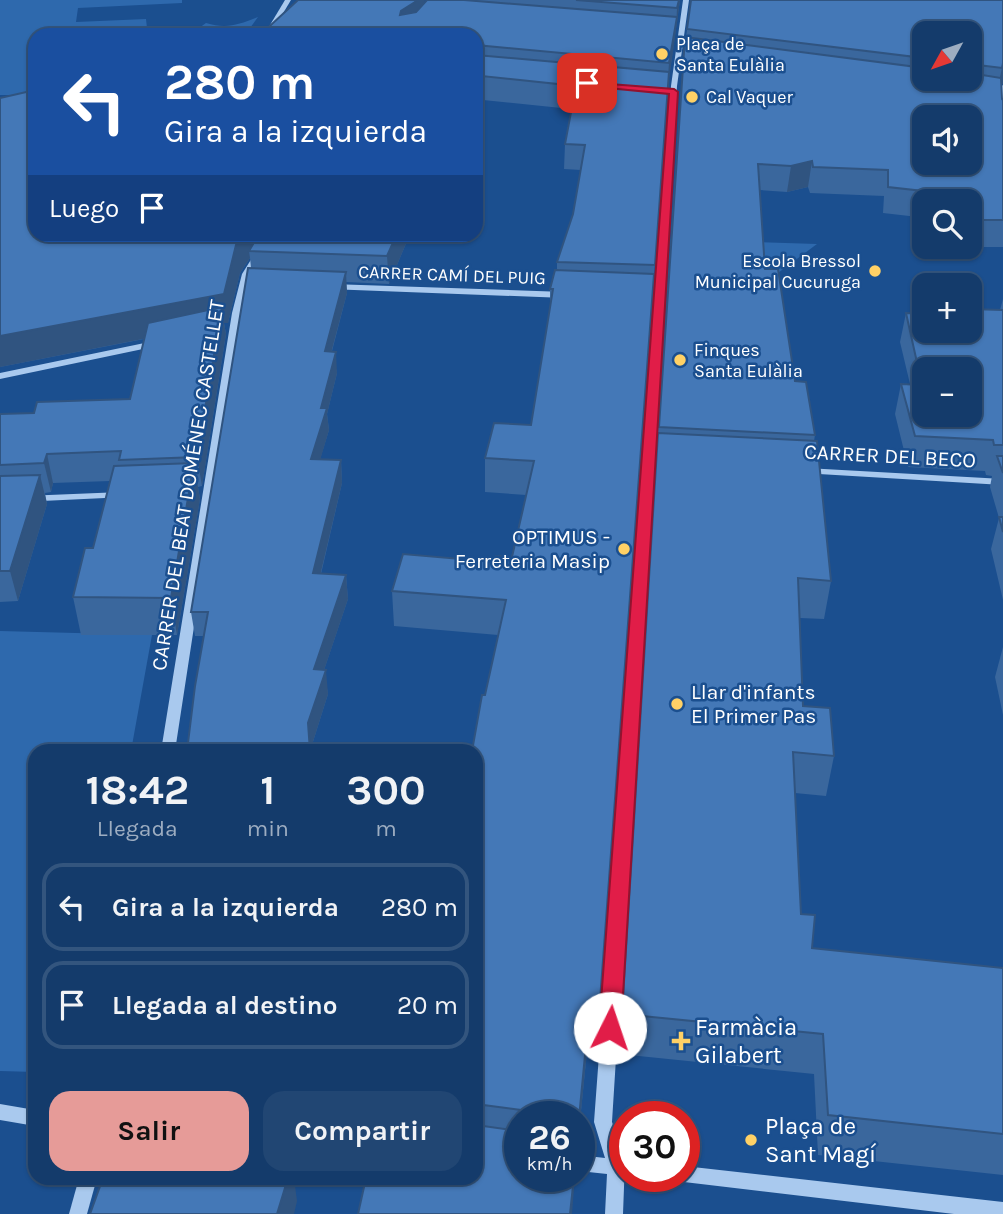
<!DOCTYPE html>
<html lang="es">
<head>
<meta charset="utf-8">
<style>
	body { margin:0; font-family:Karla,sans-serif; background:#214673; color:#f1f3f6; height:100vh; display:flex; flex-direction:column; font-size:26px; white-space:nowrap }
	* { box-sizing:border-box; margin:0 }
	p { font-size:23px; color:#9dadc1 }
	.icon { flex:none; width:38px; height:38px; fill:none; stroke:currentColor; stroke-width:2; stroke-linecap:round; stroke-linejoin:round }
	.map { position:relative; flex:1; overflow:hidden }
	.sheet { position:absolute; left:28px; top:744px; width:455px; height:441px; display:flex; flex-direction:column; background:#143b6b; border-radius:21px; box-shadow:0 2px 5px #0004,0 0 0 2px #33557e }
	.sheet>* { flex:none }
	.guide { position:absolute; left:28px; top:28px; width:455px; height:214px; border-radius:21px; box-shadow:0 2px 5px #0004,0 0 0 2px #33557e; background:#1a4fa0; color:#fff; overflow:hidden }
	.needle { width:46px; rotate:230deg }
	.fabs { position:absolute; left:912px; top:21px; display:grid; gap:14px }
	.fabs a { display:grid; place-items:center; width:70px; height:70px; border-radius:14px; background:#143b6b; box-shadow:0 2px 5px #0004,0 0 0 2px #33557e; font-size:35px }
	.speed { position:absolute; left:504px; top:1101px; display:flex; gap:14px; font-size:35px; font-weight:700; text-align:center }
	.speed>* { display:grid; place-content:center; width:91px; height:91px; border-radius:50%; background:#143b6b; box-shadow:0 2px 5px #0004,0 0 0 2px #33557e; line-height:1 }
	.speed small { font-size:18px; font-weight:400 }
	.speed .limit { border:10px solid #d22; background:#fff; color:#111 }
	.pin { position:absolute; display:grid; place-items:center; width:60px; height:60px; color:#fff; margin:-30px; border-radius:14px; box-shadow:0 4px 10px #0006 }
	.me { position:absolute; width:77px; margin:-38px; rotate:4deg; stroke-linejoin:round; filter:drop-shadow(0 0 5px #0008) }
	.turn { display:flex; align-items:center; gap:24px; height:147px; padding:0 21px; font-size:32px }
	.turn .icon { width:91px; height:91px; stroke-width:2.5 }
	.turn b { display:block; font-size:49px; line-height:60px }
	.then { display:flex; align-items:center; height:66px; padding:0 21px; background:#0003; gap:14px; font-size:26px }
	.eta { display:flex; justify-content:space-evenly; align-items:center; height:119px; text-align:center }
	.eta b { font-size:42px; font-weight:700; line-height:49px }
	.button { display:flex; gap:14px; margin-top:auto; padding:14px 21px }
	.button a { flex:1; height:80px; border-radius:21px; background:#e69b98; color:#111; font-size:28px; font-weight:700; line-height:80px; text-align:center }
	.button a+a { background:#214673; color:#f1f3f6 }
	ul { padding:0; list-style:none }
	li { display:flex; align-items:center; gap:21px; height:88px; margin:0 14px 10px; padding:0 7px; border:4px solid #33557e; border-radius:21px }
	li div { flex:1 }
	li b { display:block; font-size:26px }
	li em { font-style:normal }
	.map>svg:first-child { display:block }
</style>
</head>
<body>
<div class="map">
<svg width="1003" height="1214" viewBox="0 0 1003 1214">
	<rect width="100%" height="100%" fill="#1b4f8f"/>
	<g fill="#2e69ad">
		<path d="M 0,0 L 182,0 L 182,3 L 78,8 L 76,22 L 146,19 L 147,28 C 172,36 184,39 206,23 C 226,29 239,25 258,17 L 245,35 L 35,35 L 35,92 L 22,95 L 0,95 Z"/>
		<path d="M 726,241 L 817,244 L 778,273 L 750,265 Z"/>
		<path d="M 0,631 L 152,635 L 131,751 L 35,751 L 35,1072 L 0,1071 Z"/>
	</g>
	<g fill="none" stroke-linecap="round" stroke-linejoin="round">
		<g fill="#a9c9ee" fill-rule="evenodd">
			<path d="M 285,0 L 291,0 L 270,35 L 264,35 Z"/>
			<path d="M 683,0 L 689,0 L 677,86 L 612,1122 L 625,1160 L 623,1214 L 605,1214 L 607,1174 L 579,1171 L 579,1155 L 605,1158 L 594,1122 L 671,86 Z"/>
			<path d="M 1003,85 L 1003,125 L 999,123 L 1000,87 Z"/>
			<path d="M 267,234 L 276,234 L 250,274 L 242,313 L 175,751 L 161,751 L 232,313 L 242,274 Z"/>
			<path d="M 331,284 L 565,292 L 570,295 L 565,298 L 328,289 L 327,287 Z"/>
			<path d="M 159,340 L 164,343 L 162,345 L 0,379 L 0,373 Z"/>
			<path d="M 806,468 L 1003,479 L 1003,485 L 802,473 L 801,471 L 802,469 Z"/>
			<path d="M 122,492 L 126,493 L 128,495 L 126,497 L 0,503 L 0,497 Z"/>
			<path d="M 0,1104 L 35,1110 L 35,1126 L 0,1120 Z"/>
			<path d="M 684,1166 L 1003,1202 L 1003,1214 L 954,1214 L 684,1182 L 678,1180 L 676,1176 L 684,1176 Z"/>
			<path d="M 79,1178 L 97,1178 L 87,1214 L 69,1214 Z"/>
		</g>
	</g>
	<g fill="#3a679d" fill-rule="evenodd">
		<path d="M 427,0 L 680,0 L 668,85 L 597,1052 L 587,1051 L 579,1131 L 579,1116 L 520,1116 L 520,1176 L 476,1178 L 476,751 L 485,695 L 498,635 L 394,626 L 392,591 L 512,557 L 526,495 L 485,492 L 485,458 L 531,425 L 550,306 L 550,289 L 557,270 L 557,262 L 573,214 L 581,170 L 564,169 L 565,144 L 571,109 L 483,100 L 476,115 L 476,35 L 423,4 Z"/>
		<path d="M 691,0 L 1003,0 L 1003,84 L 1001,84 L 1002,99 L 1003,100 L 1003,247 L 968,247 L 970,247 L 970,201 L 924,201 L 924,230 L 919,230 L 918,217 L 883,213 L 884,196 L 810,193 L 808,187 L 787,192 L 760,190 L 765,269 L 795,381 L 815,435 L 814,441 L 831,581 L 824,619 L 800,618 L 803,706 L 834,756 L 826,796 L 795,793 L 801,914 L 812,948 L 1003,968 L 1003,1175 L 818,1155 L 814,1074 L 619,1054 L 655,470 L 683,60 ZM 924,33 L 970,33 L 970,79 L 924,79 Z"/>
		<path d="M 0,98 L 35,234 L 410,234 L 389,284 L 346,282 L 347,293 L 332,351 L 337,373 L 327,414 L 329,430 L 320,459 L 341,460 L 342,483 L 321,574 L 346,575 L 348,599 L 324,670 L 328,694 L 311,748 L 204,636 L 195,636 L 191,612 L 251,268 L 250,258 L 240,273 L 228,323 L 224,323 L 226,334 L 202,486 L 198,487 L 200,499 L 177,635 L 81,635 L 73,597 L 93,548 L 110,481 L 53,483 L 51,492 L 45,493 L 47,504 L 18,601 L 0,602 L 0,414 L 34,413 L 130,399 L 144,339 L 0,367 Z"/>
		<path d="M 1003,299 L 1003,600 L 991,549 L 999,518 L 990,487 L 992,476 L 986,475 L 985,471 L 908,467 L 895,414 L 901,384 L 910,384 L 900,342 L 906,313 L 924,331 L 1000,310 Z"/>
		<path d="M 1003,647 L 1003,715 L 995,677 Z"/>
	</g>
	<g fill="#305480">
		<path d="M 416,0 L 425,0 L 416,23 L 402,33 L 401,11 Z"/>
		<path d="M 679,0 L 680,0 L 676,30 L 677,8 Z"/>
		<path d="M 677,17 L 675,39 L 668,85 L 653,293 L 669,63 Z"/>
		<path d="M 1003,63 L 1003,84 L 999,85 L 997,91 Z"/>
		<path d="M 482,76 L 483,100 L 476,115 L 476,90 Z"/>
		<path d="M 812,161 L 808,187 L 787,192 L 791,166 Z"/>
		<path d="M 244,234 L 265,234 L 249,251 L 250,258 L 240,273 L 228,323 L 224,323 L 226,334 L 202,486 L 197,457 L 219,324 L 0,367 L 0,336 L 236,245 Z"/>
		<path d="M 397,234 L 410,234 L 389,284 L 387,256 Z"/>
		<path d="M 346,272 L 347,293 L 326,372 L 325,351 Z"/>
		<path d="M 336,352 L 337,373 L 327,414 L 329,430 L 314,481 L 311,459 L 321,408 Z"/>
		<path d="M 47,454 L 53,483 L 51,492 L 44,463 Z"/>
		<path d="M 341,460 L 342,483 L 315,597 L 313,573 Z"/>
		<path d="M 194,463 L 200,499 L 177,635 L 171,598 Z"/>
		<path d="M 40,475 L 47,504 L 18,601 L 10,571 Z"/>
		<path d="M 346,575 L 348,599 L 316,694 L 314,669 Z"/>
		<path d="M 326,670 L 328,694 L 311,748 L 311,751 L 310,751 L 308,723 Z"/>
		<path d="M 589,1013 L 587,1051 L 579,1131 L 579,1118 Z"/>
		<path d="M 574,1176 L 575,1176 L 572,1214 L 570,1214 Z"/>
		<path d="M 288,1178 L 294,1178 L 297,1201 L 294,1214 L 277,1214 Z"/>
	</g>
	<g fill="#4478b7" stroke="#305480" stroke-width="2" fill-rule="evenodd">
		<path d="M 298,0 L 416,0 L 415,2 L 401,11 L 400,15 L 416,12 L 427,0 L 464,0 L 677,17 L 669,63 L 476,45 L 476,35 L 260,35 Z"/>
		<path d="M 576,0 L 679,0 L 677,8 Z"/>
		<path d="M 691,0 L 1003,0 L 1003,63 L 1002,68 L 970,64 L 970,33 L 924,33 L 924,58 L 687,29 Z"/>
		<path d="M 685,37 L 924,68 L 924,79 L 970,79 L 970,73 L 1001,78 L 1002,99 L 1003,100 L 1003,220 L 973,220 L 970,209 L 970,201 L 924,201 L 924,203 L 923,191 L 888,187 L 888,170 L 813,167 L 812,161 L 791,166 L 758,164 L 765,269 L 778,269 L 795,381 L 806,382 L 815,435 L 659,427 ZM 924,117 L 970,117 L 970,163 L 924,163 Z"/>
		<path d="M 476,55 L 669,72 L 655,265 L 557,262 L 573,214 L 585,145 L 565,144 L 576,86 L 482,76 L 476,90 Z"/>
		<path d="M 35,90 L 35,234 L 244,234 L 236,245 L 224,294 L 0,336 L 0,98 Z"/>
		<path d="M 259,234 L 397,234 L 387,256 L 249,251 Z"/>
		<path d="M 248,268 L 346,272 L 325,351 L 336,352 L 321,408 L 327,408 L 311,459 L 341,460 L 313,573 L 346,575 L 314,669 L 326,670 L 308,723 L 310,751 L 187,751 L 195,686 L 208,612 L 191,612 Z"/>
		<path d="M 555,270 L 654,274 L 599,1014 L 589,1013 L 579,1118 L 579,1116 L 523,1116 L 523,1112 L 521,1110 L 476,1104 L 476,751 L 472,751 L 482,695 L 485,695 L 506,600 L 392,591 L 403,554 L 495,562 L 496,556 L 512,557 L 534,461 L 485,458 L 494,423 L 531,425 L 553,289 L 550,289 Z"/>
		<path d="M 222,307 L 197,457 L 119,460 L 121,451 L 47,454 L 44,463 L 0,465 L 0,414 L 34,413 L 37,402 L 130,399 L 148,323 Z"/>
		<path d="M 970,309 L 1003,310 L 1003,445 L 994,445 L 993,440 L 915,436 L 901,384 L 922,385 L 906,313 L 924,314 L 924,331 L 970,331 ZM 924,369 L 970,369 L 970,415 L 924,415 Z"/>
		<path d="M 658,433 L 817,441 L 831,581 L 798,578 L 803,706 L 830,708 L 834,756 L 793,752 L 801,914 L 815,915 L 812,948 L 1003,968 L 1003,1134 L 828,1115 L 823,1034 L 622,1014 Z"/>
		<path d="M 997,456 L 1003,456 L 1003,473 Z"/>
		<path d="M 194,463 L 171,598 L 73,597 L 85,548 L 93,548 L 114,466 Z"/>
		<path d="M 40,475 L 10,571 L 0,571 L 0,476 Z"/>
		<path d="M 999,517 L 1003,517 L 1003,532 Z"/>
		<path d="M 476,1125 L 520,1131 L 520,1176 L 574,1176 L 570,1214 L 358,1214 L 366,1178 L 476,1178 Z"/>
		<path d="M 103,1178 L 288,1178 L 277,1214 L 90,1214 Z"/>
	</g>
	<path fill="#e11d48" stroke="#92132f" stroke-width="2" d="M 584,82 L 674,89 L 678,92 L 621,1028 L 618,1035 L 610,1037 L 602,1035 L 599,1028 L 669,94 L 587,86 L 584,85 Z"/>
	<g fill="#ffd166" stroke="#1b4f8f" stroke-width="2.5">
		<circle cx="662" cy="54" r="7"/>
		<circle cx="692" cy="97" r="7"/>
		<circle cx="875" cy="271" r="7"/>
		<circle cx="680" cy="360" r="7"/>
		<circle cx="624" cy="549" r="7"/>
		<circle cx="677" cy="704" r="7"/>
		<path d="M677.5 1030.5h7v7h7v7h-7v7h-7v-7h-7v-7h7z"/>
		<circle cx="751" cy="1140" r="7"/>
	</g>
	<g text-anchor="middle" stroke-width="5" stroke-linejoin="round" paint-order="stroke">
		<g font-size="18" fill="#fff" stroke="#1b4f8f" text-anchor="start">
			<text x="676" y="50">Plaça de<tspan x="676" dy="21">Santa Eulàlia</tspan></text>
			<text x="706" y="103">Cal Vaquer</text>
			<text x="861" y="267" text-anchor="end">Escola Bressol<tspan x="861" dy="21">Municipal Cucuruga</tspan></text>
			<text x="694" y="356">Finques<tspan x="694" dy="21">Santa Eulàlia</tspan></text>
		</g>
		<g font-size="18" fill="#fff" stroke="#1b4f8f">
			<text transform="translate(452 275) rotate(2)" y="6">CARRER CAMÍ DEL PUIG</text>
		</g>
		<g font-size="21" fill="#fff" stroke="#1b4f8f">
			<text transform="translate(890 456) rotate(3)" y="7">CARRER DEL BECO</text>
			<text transform="translate(188 485) rotate(-81)" y="7">CARRER DEL BEAT DOMÉNEC CASTELLET</text>
		</g>
		<g font-size="21" fill="#fff" stroke="#1b4f8f" text-anchor="end">
			<text x="610" y="544">OPTIMUS -<tspan x="610" dy="24">Ferreteria Masip</tspan></text>
			<text x="691" y="699" text-anchor="start">Llar d'infants<tspan x="691" dy="24">El Primer Pas</tspan></text>
		</g>
		<g font-size="24" fill="#fff" stroke="#1b4f8f" text-anchor="start">
			<text x="695" y="1035">Farmàcia<tspan x="695" dy="28">Gilabert</tspan></text>
			<text x="765" y="1134">Plaça de<tspan x="765" dy="28">Sant Magí</tspan></text>
		</g>
	</g>
</svg>
<div class="fabs">
<a><svg class="needle" viewBox="-14 -14 28 28"><path d="M0-13l5 13h-10z" fill="#e53935"/><path d="M0 13l5-13h-10z" fill="#9dadc1"/></svg></a>
<a><svg class="icon" aria-label="sound" viewBox="0 0 24 24"><path d="M4 9h4l5-4v14l-5-4H4zM17 9q2 3 0 6"/></svg></a>
<a><svg class="icon" aria-label="search" viewBox="0 0 24 24"><circle cx="10" cy="10" r="6"/><path d="M15 15l6 6"/></svg></a>
<a>+</a>
<a>−</a>
</div>
<div class="speed"><div>26<small>km/h</small></div><div class="limit">30</div></div>
<div class="pin" style="left:587px;top:83px;background:#d93025"><svg class="icon" aria-label="arrive" viewBox="0 0 24 24"><path d="M6 21V4h12l-3 4 3 4H6"/></svg></div>
<svg class="me" style="left:610px;top:1028px" viewBox="-20 -20 40 40"><circle r="19" fill="#fff"/><path d="M0-13L10 11 0 6-10 11z" fill="#e11d48"/></svg>
<div class="guide">
<div class="turn"><svg class="icon" aria-label="left" viewBox="0 0 24 24"><path d="M17 20v-9H6M10 6l-5 5 5 5"/></svg><div><b>280 m</b>Gira a la izquierda</div></div>
<div class="then">Luego<svg class="icon" aria-label="arrive" viewBox="0 0 24 24"><path d="M6 21V4h12l-3 4 3 4H6"/></svg></div>
</div>
<section class="sheet">
<div class="eta">
<div><b>18:42</b><p>Llegada</p></div>
<div><b>1</b><p>min</p></div>
<div><b>300</b><p>m</p></div>
</div>
<ul>
<li><svg class="icon" aria-label="left" viewBox="0 0 24 24"><path d="M17 20v-9H6M10 6l-5 5 5 5"/></svg><div><b>Gira a la izquierda</b></div><em>280 m</em></li>
<li><svg class="icon" aria-label="arrive" viewBox="0 0 24 24"><path d="M6 21V4h12l-3 4 3 4H6"/></svg><div><b>Llegada al destino</b></div><em>20 m</em></li>
</ul>
<div class="button"><a>Salir</a><a>Compartir</a></div>
</section>
</div>
</body>
</html>
